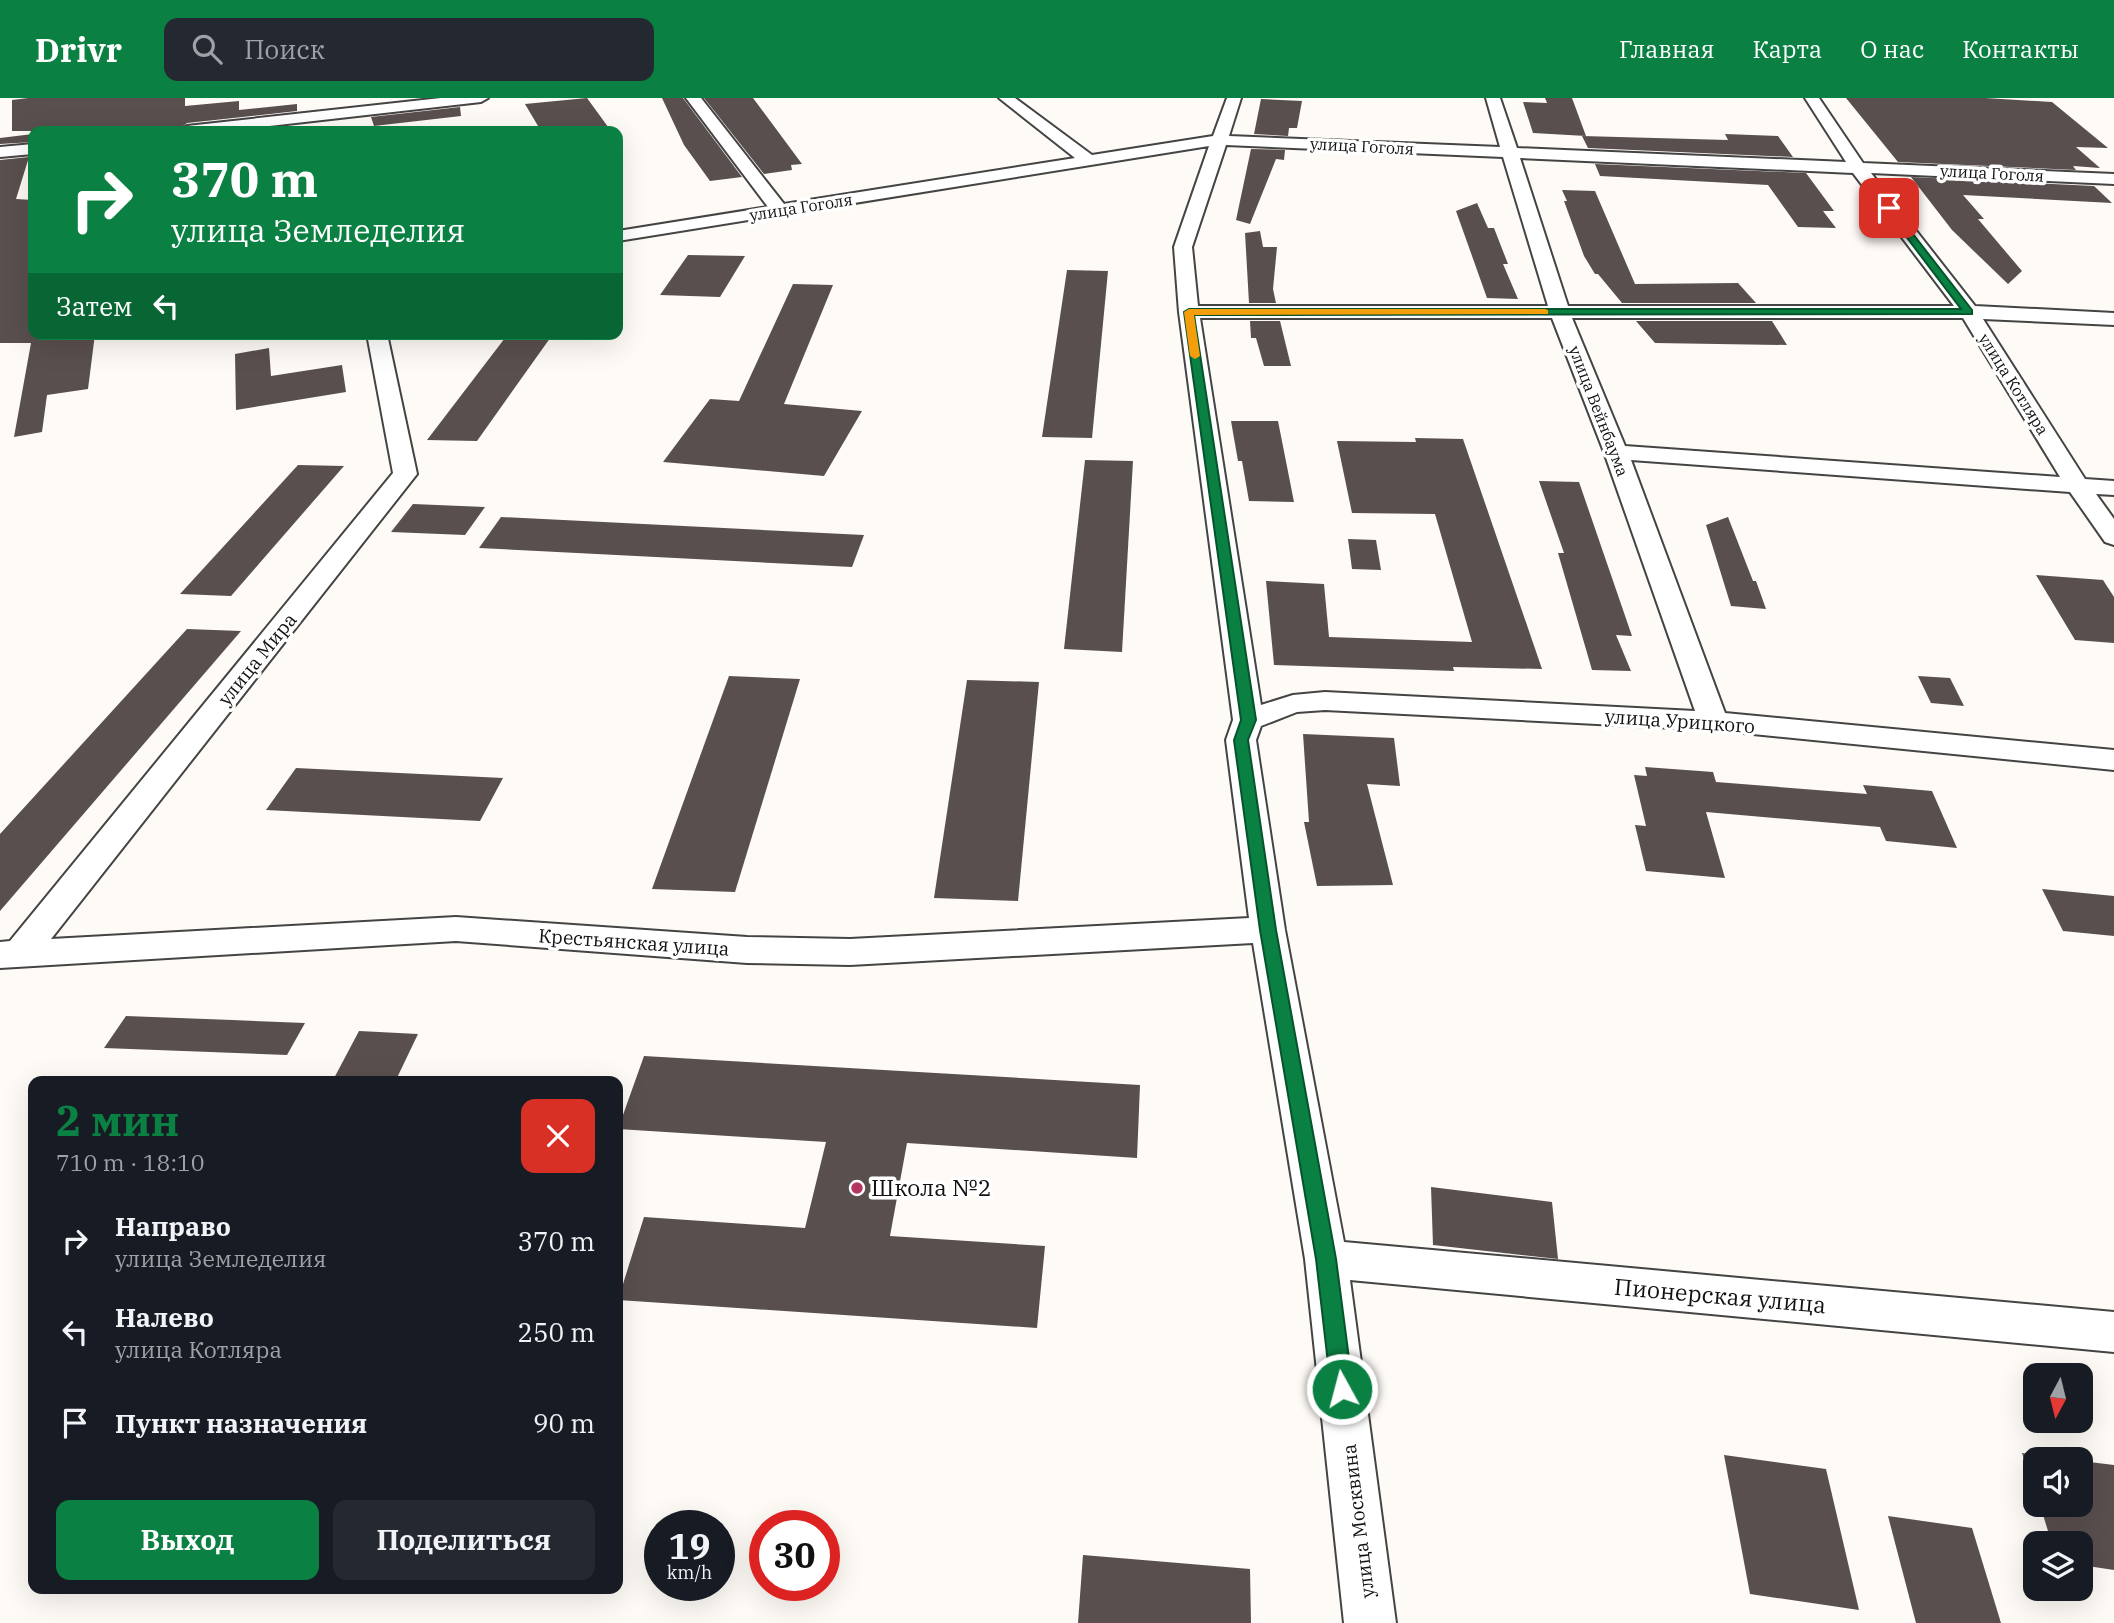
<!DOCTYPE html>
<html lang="ru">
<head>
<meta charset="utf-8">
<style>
	body { margin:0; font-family:"IBM Plex Serif",serif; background:#242831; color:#f1f3f6; height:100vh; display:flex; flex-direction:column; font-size:26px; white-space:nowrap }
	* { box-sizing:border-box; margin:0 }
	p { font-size:23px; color:#9ea1a6 }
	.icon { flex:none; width:38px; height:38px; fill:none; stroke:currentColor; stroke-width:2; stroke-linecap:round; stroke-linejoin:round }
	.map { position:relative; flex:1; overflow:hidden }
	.details { position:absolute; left:28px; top:978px; width:595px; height:518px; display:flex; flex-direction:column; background:#171b24; border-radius:14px; box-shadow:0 7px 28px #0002 }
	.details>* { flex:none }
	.guide { position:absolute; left:28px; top:28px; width:595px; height:214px; border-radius:14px; box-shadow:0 7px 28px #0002; background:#0b8043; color:#fff; overflow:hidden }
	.needle { width:46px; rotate:187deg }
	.buttons { position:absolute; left:2023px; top:1265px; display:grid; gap:14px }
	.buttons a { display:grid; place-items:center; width:70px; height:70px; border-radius:14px; background:#171b24; box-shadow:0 7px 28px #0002; font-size:35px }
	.speed { position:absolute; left:644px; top:1412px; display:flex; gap:14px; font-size:35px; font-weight:700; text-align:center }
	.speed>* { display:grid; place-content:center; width:91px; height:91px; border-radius:50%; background:#171b24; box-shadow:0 7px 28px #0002; line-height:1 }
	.speed small { font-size:18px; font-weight:400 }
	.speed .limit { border:10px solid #d22; background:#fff; color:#111 }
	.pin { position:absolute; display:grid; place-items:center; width:60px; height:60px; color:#fff; margin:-30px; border-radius:14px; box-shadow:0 4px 10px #0006 }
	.me { position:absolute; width:77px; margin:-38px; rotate:353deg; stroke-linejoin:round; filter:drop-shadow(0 0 5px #0008) }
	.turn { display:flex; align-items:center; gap:24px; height:147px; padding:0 28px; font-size:32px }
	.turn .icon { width:91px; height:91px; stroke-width:2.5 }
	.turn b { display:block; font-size:49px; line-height:60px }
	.then { display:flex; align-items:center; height:66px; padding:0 28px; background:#0003; gap:14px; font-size:26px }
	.round { display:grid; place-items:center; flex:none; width:74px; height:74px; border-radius:14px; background:#242831 }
	.head { display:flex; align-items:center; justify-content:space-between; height:119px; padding:0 28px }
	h1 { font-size:42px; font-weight:700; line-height:52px; color:#0b8043 }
	.action { display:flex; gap:14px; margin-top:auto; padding:14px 28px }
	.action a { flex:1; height:80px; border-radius:14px; background:#0b8043; color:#fff; font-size:28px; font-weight:700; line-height:80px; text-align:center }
	.action a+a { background:#242831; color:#f1f3f6 }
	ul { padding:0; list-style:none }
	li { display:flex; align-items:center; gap:21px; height:91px; padding:0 28px }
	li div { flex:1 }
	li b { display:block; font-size:26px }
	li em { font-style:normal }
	header { display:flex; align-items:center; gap:42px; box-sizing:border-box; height:98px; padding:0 35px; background:#0b8043; color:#fff }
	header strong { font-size:33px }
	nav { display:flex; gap:38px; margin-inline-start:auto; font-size:24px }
	.search { width:490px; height:63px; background:#242831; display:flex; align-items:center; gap:18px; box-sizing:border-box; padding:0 24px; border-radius:14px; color:#9ea1a6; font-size:26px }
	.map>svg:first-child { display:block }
</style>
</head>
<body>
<header>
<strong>Drivr</strong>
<div class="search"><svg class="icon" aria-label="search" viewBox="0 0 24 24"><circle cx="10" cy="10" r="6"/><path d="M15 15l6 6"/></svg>Поиск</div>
<nav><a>Главная</a><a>Карта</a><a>О нас</a><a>Контакты</a></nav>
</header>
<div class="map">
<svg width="2114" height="1525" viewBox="0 0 2114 1525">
	<rect width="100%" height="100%" fill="#fefaf6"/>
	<g fill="#594f4e">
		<path d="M 28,0 L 185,0 L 185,8 L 239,3 L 239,12 L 297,6 L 297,13 L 187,25 L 177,33 L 12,33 L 12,2 Z"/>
		<path d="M 587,0 L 611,33 L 541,33 L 525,6 Z"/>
		<path d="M 662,0 L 683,0 L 742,79 L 710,83 L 684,47 Z"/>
		<path d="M 704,0 L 753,0 L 802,66 L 791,67 L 792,72 L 764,76 Z"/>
		<path d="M 1545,0 L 1572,0 L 1586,38 L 1533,35 L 1523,4 L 1547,5 Z"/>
		<path d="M 1846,0 L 1985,0 L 2052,4 L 2108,50 L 2076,49 L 2100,70 L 2073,68 L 2076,72 L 1898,64 Z"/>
		<path d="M 1261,1 L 1302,3 L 1297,30 L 1289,30 L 1288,38 L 1254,36 Z"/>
		<path d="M 460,9 L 461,18 L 374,28 L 371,19 Z"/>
		<path d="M 33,36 L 33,44 L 0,46 L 0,40 Z"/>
		<path d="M 1725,36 L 1778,38 L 1793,59 L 1588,50 L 1582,38 L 1728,42 Z"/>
		<path d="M 1251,51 L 1285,52 L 1284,62 L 1276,61 L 1250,126 L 1236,122 Z"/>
		<path d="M 29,59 L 16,101 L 33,102 L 33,236 L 95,236 L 88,291 L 47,297 L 42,334 L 14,339 L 31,245 L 0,245 L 0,62 Z"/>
		<path d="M 1595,66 L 1806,75 L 1834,113 L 1823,113 L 1836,130 L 1798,129 L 1768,87 L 1600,78 Z"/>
		<path d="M 1911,79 L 2094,88 L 2112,105 L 1963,97 L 1984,121 L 1978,121 L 2022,173 L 2008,186 L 1952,132 Z"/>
		<path d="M 1562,92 L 1595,93 L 1635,186 L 1738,185 L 1756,205 L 1622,205 L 1598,176 L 1595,176 L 1584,158 L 1564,103 L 1567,103 Z"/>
		<path d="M 1477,105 L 1488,130 L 1494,130 L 1508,166 L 1503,166 L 1518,201 L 1487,200 L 1456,113 Z"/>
		<path d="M 1260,133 L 1263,149 L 1277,149 L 1273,191 L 1276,205 L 1249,205 L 1245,135 Z"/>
		<path d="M 688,157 L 745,158 L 720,199 L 660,197 Z"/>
		<path d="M 1067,172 L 1108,173 L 1092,340 L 1042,339 Z"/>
		<path d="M 793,186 L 833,187 L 784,306 L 862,313 L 824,378 L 663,364 L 710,301 L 739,303 Z"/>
		<path d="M 1250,223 L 1280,223 L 1291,268 L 1264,268 L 1256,240 L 1251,240 Z"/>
		<path d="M 1636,223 L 1772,223 L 1787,247 L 1655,245 Z"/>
		<path d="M 508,236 L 553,236 L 477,343 L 427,342 Z"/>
		<path d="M 269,250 L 271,278 L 342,267 L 346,294 L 236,312 L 235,256 Z"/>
		<path d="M 1231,323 L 1278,323 L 1294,404 L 1249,403 L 1242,363 L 1238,363 Z"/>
		<path d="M 1415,340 L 1463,341 L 1542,571 L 1453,569 L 1454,573 L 1274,567 L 1266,483 L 1324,486 L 1329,539 L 1472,544 L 1435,416 L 1352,415 L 1337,343 L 1416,344 Z"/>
		<path d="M 1085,362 L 1133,363 L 1122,554 L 1064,551 Z"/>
		<path d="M 298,367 L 344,368 L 231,498 L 180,496 Z"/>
		<path d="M 1539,383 L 1579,384 L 1632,538 L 1616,537 L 1631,573 L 1592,572 L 1558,455 L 1564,455 Z"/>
		<path d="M 413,406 L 485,409 L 465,437 L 391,434 Z"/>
		<path d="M 501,419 L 864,437 L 852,469 L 479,450 Z"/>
		<path d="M 1728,419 L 1753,483 L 1756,483 L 1766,511 L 1731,508 L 1706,427 Z"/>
		<path d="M 1348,441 L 1376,442 L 1381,472 L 1352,471 Z"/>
		<path d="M 2036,477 L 2103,482 L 2114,499 L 2114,545 L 2075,542 Z"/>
		<path d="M 187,531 L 241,533 L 0,813 L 0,736 Z"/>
		<path d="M 729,578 L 800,581 L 735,794 L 652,791 Z"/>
		<path d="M 1918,578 L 1950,580 L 1964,608 L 1931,605 Z"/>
		<path d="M 967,582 L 1039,584 L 1018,803 L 934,800 Z"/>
		<path d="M 1303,636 L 1394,640 L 1400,688 L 1367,686 L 1393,787 L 1317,788 L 1304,724 L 1309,724 Z"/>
		<path d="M 1645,669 L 1713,674 L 1716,684 L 1867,696 L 1863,687 L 1932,693 L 1957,750 L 1886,743 L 1880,729 L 1706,714 L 1725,780 L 1646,773 L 1635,727 L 1646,728 L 1634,677 L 1647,678 Z"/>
		<path d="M 296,670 L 503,680 L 480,723 L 266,712 Z"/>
		<path d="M 2042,791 L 2114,798 L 2114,838 L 2063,833 Z"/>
		<path d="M 126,918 L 232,922 L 305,925 L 287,957 L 104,950 Z"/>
		<path d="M 359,933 L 418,936 L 395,984 L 332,984 Z"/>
		<path d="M 644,958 L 1140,987 L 1137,1060 L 907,1045 L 890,1138 L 1045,1148 L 1037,1230 L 618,1202 L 644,1119 L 805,1130 L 826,1044 L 618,1031 Z"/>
		<path d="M 1431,1089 L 1552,1104 L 1558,1161 L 1433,1147 Z"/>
		<path d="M 2022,1355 L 2052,1359 L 2069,1362 L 2035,1362 L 2035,1394 Z"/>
		<path d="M 1724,1357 L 1826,1371 L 1859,1512 L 1750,1496 Z"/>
		<path d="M 2081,1363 L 2114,1367 L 2114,1472 L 2081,1467 L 2081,1446 L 2052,1446 L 2040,1407 L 2081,1407 Z"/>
		<path d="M 1888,1418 L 1972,1430 L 2001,1525 L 1916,1525 Z"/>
		<path d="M 1083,1457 L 1250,1471 L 1251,1525 L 1078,1525 Z"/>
	</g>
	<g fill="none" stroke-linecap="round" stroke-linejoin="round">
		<g stroke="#444" stroke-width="4">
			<g id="minor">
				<path d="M 441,0 L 488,0 L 481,4 L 226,33 L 179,33 L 187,28 Z"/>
				<path d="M 686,0 L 701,0 L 784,106 L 1075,60 L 999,0 L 1015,0 L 1092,57 L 1213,38 L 1227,0 L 1241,0 L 1229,38 L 1500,49 L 1486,0 L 1500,0 L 1517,50 L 1846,64 L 1805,0 L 1819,0 L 1863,65 L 2114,76 L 2114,86 L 1871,75 L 1975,208 L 2114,215 L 2114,227 L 1983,221 L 2085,381 L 2114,383 L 2114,397 L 2096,396 L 2114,421 L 2114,447 L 2105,444 L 2070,394 L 1631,362 L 1725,615 L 2114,652 L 2114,672 L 1713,632 L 1325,612 L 1297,614 L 1261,628 L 1256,642 L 1285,832 L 1344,1144 L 2114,1214 L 2114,1254 L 1350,1182 L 1396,1525 L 1344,1525 L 1305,1161 L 1253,845 L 850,867 L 747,865 L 456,843 L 0,870 L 0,844 L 10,843 L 393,375 L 367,236 L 387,236 L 417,376 L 51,841 L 456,819 L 747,839 L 850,841 L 1249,820 L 1226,642 L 1233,622 L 1179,214 L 1174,149 L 1209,48 L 618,143 L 618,133 L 768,109 ZM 1226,47 L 1503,59 L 1548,208 L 1198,208 L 1192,149 ZM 1520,60 L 1853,75 L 1954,208 L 1568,208 ZM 1200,220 L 1552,220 L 1604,354 L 1695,613 L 1325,594 L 1293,597 L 1261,607 ZM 1572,220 L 1963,220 L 2060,379 L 1625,348 Z"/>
				<path d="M 33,46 L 33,56 L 0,59 L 0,49 Z"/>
			</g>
		</g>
		<use href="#minor" fill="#fff" fill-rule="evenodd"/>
	</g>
	<path fill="#0b8043" stroke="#07532c" stroke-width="2" d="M 1886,109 L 1892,109 L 1972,212 L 1972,216 L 1194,217 L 1256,622 L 1248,642 L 1276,832 L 1336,1161 L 1353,1291 L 1350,1298 L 1342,1301 L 1334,1298 L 1331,1291 L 1316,1161 L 1260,832 L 1234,642 L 1241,622 L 1184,214 L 1189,211 L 1961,211 L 1886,112 Z"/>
	<path fill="#f59e0b" d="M 1545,211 L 1548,212 L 1548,216 L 1194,217 L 1200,258 L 1195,261 L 1190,258 L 1184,214 L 1189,211 Z"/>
	<circle fill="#b53561" stroke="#fff" stroke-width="2.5" cx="857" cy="1090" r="7"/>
	<g text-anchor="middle" stroke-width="7" stroke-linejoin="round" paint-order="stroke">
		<g font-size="16" fill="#111" stroke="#fff">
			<text transform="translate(1362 48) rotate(3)" y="6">улица Гоголя</text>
			<text transform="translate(1992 75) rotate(3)" y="6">улица Гоголя</text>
			<text transform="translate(801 109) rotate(-9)" y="6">улица Гоголя</text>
			<text transform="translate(2014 286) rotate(58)" y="6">улица Котляра</text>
			<text transform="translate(1599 313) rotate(69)" y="6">улица Вейнбаума</text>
		</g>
		<g font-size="19" fill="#111" stroke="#fff">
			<text transform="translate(257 561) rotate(-51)" y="7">улица Мира</text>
			<text transform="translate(1680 623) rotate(4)" y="7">улица Урицкого</text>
			<text transform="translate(634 844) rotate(4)" y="7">Крестьянская улица</text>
			<text transform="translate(1358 1423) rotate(-97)" y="7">улица Москвина</text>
		</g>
		<g font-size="23" fill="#111" stroke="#fff" text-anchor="start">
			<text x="871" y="1098">Школа №2</text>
		</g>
		<g font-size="23" fill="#111" stroke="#fff">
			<text transform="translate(1720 1198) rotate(5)" y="8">Пионерская улица</text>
		</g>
	</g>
</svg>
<div class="buttons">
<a><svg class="needle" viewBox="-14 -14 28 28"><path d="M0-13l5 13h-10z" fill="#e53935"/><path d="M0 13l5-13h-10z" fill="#9ea1a6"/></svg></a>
<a><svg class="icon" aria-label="sound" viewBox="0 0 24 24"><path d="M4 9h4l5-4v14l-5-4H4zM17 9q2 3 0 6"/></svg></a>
<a><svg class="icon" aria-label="layers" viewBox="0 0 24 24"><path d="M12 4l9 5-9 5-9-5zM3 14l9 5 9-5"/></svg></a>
</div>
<div class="speed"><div>19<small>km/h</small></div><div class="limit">30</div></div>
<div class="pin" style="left:1889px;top:110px;background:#d93025"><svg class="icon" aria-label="arrive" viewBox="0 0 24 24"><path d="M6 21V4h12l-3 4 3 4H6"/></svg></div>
<svg class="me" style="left:1342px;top:1291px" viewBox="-20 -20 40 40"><circle r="17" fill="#0b8043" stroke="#fff" stroke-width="3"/><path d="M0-11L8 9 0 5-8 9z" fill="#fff"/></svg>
<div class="guide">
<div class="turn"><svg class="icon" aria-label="right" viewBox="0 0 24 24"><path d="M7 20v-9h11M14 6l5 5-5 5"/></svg><div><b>370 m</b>улица Земледелия</div></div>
<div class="then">Затем<svg class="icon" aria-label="left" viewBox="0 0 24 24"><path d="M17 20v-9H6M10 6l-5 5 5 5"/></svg></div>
</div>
<section class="details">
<div class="head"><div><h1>2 мин</h1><p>710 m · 18:10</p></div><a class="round" style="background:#d93025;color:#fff"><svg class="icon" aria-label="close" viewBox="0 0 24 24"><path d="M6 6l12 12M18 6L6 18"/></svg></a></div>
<ul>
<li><svg class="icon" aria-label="right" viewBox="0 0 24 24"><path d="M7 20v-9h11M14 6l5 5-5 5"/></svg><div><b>Направо</b><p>улица Земледелия</p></div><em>370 m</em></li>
<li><svg class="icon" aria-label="left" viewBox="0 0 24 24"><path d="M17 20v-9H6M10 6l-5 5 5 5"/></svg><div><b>Налево</b><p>улица Котляра</p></div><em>250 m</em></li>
<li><svg class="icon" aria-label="arrive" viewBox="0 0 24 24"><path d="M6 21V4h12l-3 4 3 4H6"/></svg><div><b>Пункт назначения</b></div><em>90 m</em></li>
</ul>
<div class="action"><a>Выход</a><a>Поделиться</a></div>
</section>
</div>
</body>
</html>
